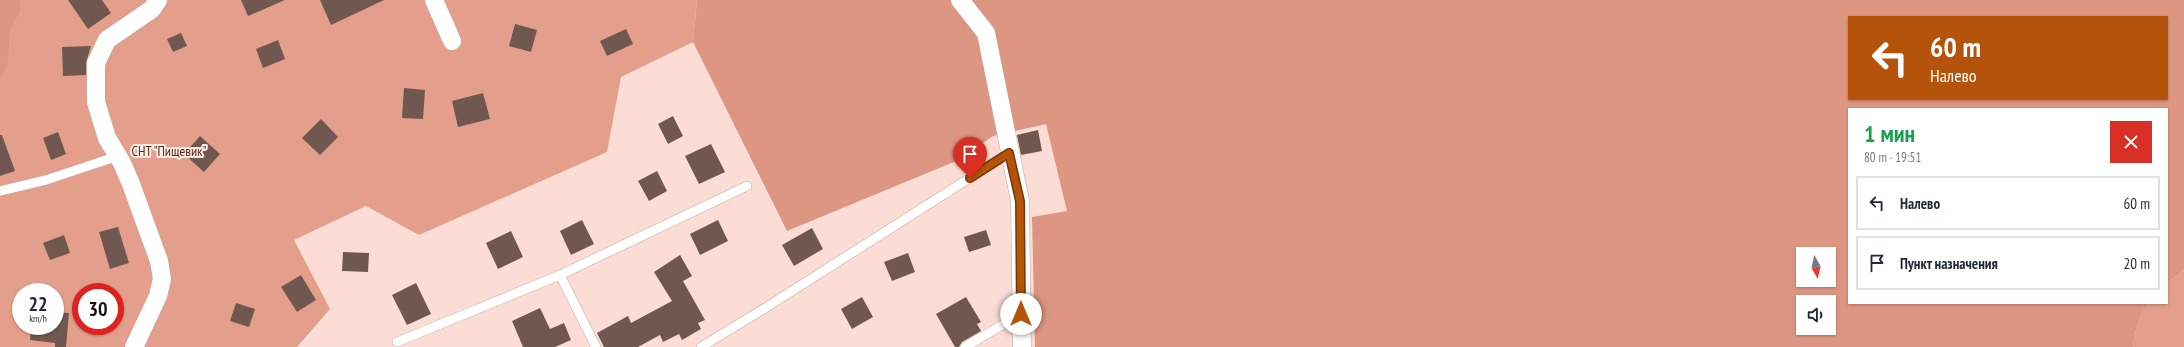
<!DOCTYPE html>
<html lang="ru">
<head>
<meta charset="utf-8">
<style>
	body { margin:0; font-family:"PT Sans Narrow",sans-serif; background:#f2f2f3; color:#1f2937; height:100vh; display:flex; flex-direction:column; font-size:15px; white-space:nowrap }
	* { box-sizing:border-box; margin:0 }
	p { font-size:13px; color:#747a83 }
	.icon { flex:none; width:22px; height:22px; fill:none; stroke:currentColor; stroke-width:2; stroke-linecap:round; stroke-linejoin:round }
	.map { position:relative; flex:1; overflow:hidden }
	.side { position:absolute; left:1848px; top:108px; width:320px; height:196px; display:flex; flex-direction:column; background:#fff; border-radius:0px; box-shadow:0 1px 3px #0004 }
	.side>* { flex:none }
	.banner { position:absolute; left:1848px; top:16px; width:320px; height:84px; border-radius:0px; box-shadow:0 1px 3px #0004; background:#b45309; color:#fff; overflow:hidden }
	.needle { width:26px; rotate:172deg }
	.controls { position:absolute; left:1796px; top:247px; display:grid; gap:8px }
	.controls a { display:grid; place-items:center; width:40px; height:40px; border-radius:0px; background:#fff; box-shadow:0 1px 3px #0004; font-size:20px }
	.speed { position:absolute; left:12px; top:283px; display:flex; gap:8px; font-size:20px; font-weight:700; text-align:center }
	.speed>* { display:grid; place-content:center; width:52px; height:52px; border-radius:50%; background:#fff; box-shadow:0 1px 3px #0004; line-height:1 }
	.speed small { font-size:10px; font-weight:400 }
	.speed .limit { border:6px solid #d22; background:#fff; color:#111 }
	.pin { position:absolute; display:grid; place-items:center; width:34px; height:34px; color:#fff; margin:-41px -17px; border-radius:50% 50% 50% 0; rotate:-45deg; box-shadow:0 0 4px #0007 }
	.pin .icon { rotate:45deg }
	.me { position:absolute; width:44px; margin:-22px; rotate:0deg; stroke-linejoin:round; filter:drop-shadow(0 0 3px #0008) }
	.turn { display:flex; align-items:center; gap:14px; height:84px; padding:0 16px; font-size:18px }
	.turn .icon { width:52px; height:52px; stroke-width:2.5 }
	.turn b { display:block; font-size:28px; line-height:34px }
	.round { display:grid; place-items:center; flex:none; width:42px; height:42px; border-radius:0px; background:#f2f2f3 }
	.overview { display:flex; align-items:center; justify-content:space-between; height:68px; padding:0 16px }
	h1 { font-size:24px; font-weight:700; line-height:30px; color:#1e9e55 }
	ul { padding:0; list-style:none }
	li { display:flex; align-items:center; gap:12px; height:54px; margin:0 8px 6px; padding:0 8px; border:2px solid #e0e1e3; border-radius:0px }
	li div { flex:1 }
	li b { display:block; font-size:15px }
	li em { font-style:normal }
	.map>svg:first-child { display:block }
</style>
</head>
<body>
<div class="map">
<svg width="2184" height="347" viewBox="0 0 2184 347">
	<rect width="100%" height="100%" fill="#fbddd5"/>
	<g fill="#e39f8b" fill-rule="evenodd">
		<path d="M 0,0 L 697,0 L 693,42 L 621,77 L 607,152 L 419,235 L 366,206 L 294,240 L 330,309 L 297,347 L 0,347 ZM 21,292 L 55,292 L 55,326 L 21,326 ZM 81,292 L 115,292 L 115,326 L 81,326 Z"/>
		<path d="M 2184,269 L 2184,347 L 2133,347 C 2135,330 2139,316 2149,303 L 2167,303 L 2167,284 Z"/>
	</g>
	<g fill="#dd9681" fill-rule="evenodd">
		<path d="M 0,0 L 20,0 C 23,16 13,18 10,32 C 7,48 13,61 0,77 Z"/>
		<path d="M 697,0 L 2184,0 L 2184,269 L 2167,284 L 2167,109 L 1849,109 L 1849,303 L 2149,303 C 2139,316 2135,330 2133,347 L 1035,347 L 1032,217 L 1067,211 L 1046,124 L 993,136 L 961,159 L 787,231 L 693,42 ZM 1849,17 L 2167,17 L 2167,99 L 1849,99 ZM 1803,254 L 1829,254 L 1829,280 L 1803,280 ZM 1803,302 L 1829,302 L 1829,328 L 1803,328 Z"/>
	</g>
	<g fill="#705850">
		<path d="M 68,0 L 102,0 L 111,13 L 88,29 Z"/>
		<path d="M 241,0 L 285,0 L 248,16 Z"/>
		<path d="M 320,0 L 384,0 L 331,25 Z"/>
		<path d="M 515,24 L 537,30 L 531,52 L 509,46 Z"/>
		<path d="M 626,29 L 633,44 L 607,56 L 600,41 Z"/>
		<path d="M 181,33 L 187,46 L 173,52 L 167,39 Z"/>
		<path d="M 278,40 L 285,59 L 263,68 L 256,49 Z"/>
		<path d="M 91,46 L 86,63 L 86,75 L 63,76 L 62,47 Z"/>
		<path d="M 404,88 L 425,90 L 423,119 L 402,118 Z"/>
		<path d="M 483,93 L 490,119 L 458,127 L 452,101 Z"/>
		<path d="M 673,116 L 683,136 L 668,144 L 658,124 Z"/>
		<path d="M 321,119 L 338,137 L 320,155 L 302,138 Z"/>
		<path d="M 1038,130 L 1042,151 L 1021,155 L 1017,135 Z"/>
		<path d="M 58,132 L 66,154 L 51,160 L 43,138 Z"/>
		<path d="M 0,135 L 2,135 L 15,171 L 0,176 Z"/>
		<path d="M 200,136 L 220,154 L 204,172 L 184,154 Z"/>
		<path d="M 711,144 L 725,172 L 699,184 L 685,156 Z"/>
		<path d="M 657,171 L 667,191 L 649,201 L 638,181 Z"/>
		<path d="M 582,220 L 594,244 L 571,255 L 560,231 Z"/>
		<path d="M 718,220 L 728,241 L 700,255 L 690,234 Z"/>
		<path d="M 118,227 L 129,263 L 110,269 L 99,232 Z"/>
		<path d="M 812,228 L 823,249 L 794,266 L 782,245 Z"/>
		<path d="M 986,230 L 991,245 L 969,252 L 964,237 Z"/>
		<path d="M 511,231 L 523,257 L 498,269 L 486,243 Z"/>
		<path d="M 64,235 L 70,253 L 50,260 L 43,243 Z"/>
		<path d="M 343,252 L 369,253 L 368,272 L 342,271 Z"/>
		<path d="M 908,253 L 915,272 L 892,281 L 884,262 Z"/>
		<path d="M 680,255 L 692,276 L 683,281 L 705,320 L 698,323 L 701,329 L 682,340 L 679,334 L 663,342 L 660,335 L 638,347 L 604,347 L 597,333 L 628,316 L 631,323 L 672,301 L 654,272 Z"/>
		<path d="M 301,275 L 316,300 L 297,312 L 281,287 Z"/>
		<path d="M 416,283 L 431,314 L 407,325 L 392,295 Z"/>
		<path d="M 862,297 L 873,317 L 852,329 L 841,309 Z"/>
		<path d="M 966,297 L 981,322 L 977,324 L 981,331 L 962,342 L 959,347 L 955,347 L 936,314 Z"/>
		<path d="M 236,303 L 255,309 L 249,327 L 230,321 Z"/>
		<path d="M 540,308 L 550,329 L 564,323 L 571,340 L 555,347 L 523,347 L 512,321 Z"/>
		<path d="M 55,312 L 69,313 L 66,347 L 55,347 L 55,343 L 30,340 L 31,326 L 55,326 Z"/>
	</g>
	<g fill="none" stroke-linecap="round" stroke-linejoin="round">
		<g stroke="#c6aaa1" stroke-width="10">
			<g id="lane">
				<path d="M 0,191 L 46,180 L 118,156"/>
				<path d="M 560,275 L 596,347"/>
				<path d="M 397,342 L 560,275 L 747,186"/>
				<path d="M 701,347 L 762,310 L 1009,153"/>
				<path d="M 965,347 L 1021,314"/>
			</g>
		</g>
		<g stroke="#c6aaa1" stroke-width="19">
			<g id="street">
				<path d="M 434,0 L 452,41"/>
				<path d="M 960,0 L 986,33 L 1020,201 L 1022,347"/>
				<path d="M 134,347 L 158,296 L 162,279 L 159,261 L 131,184 L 122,163 L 107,138 L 96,102 L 96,63 L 107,40 L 152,9 L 158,0"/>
			</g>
		</g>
		<use href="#lane" stroke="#fff" stroke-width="9"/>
		<use href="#street" stroke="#fff" stroke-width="18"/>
	</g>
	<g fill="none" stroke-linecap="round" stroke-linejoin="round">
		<g stroke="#753606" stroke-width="10">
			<path id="route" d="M 970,178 L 1009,153 L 1020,201 L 1021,314"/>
		</g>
		<use href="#route" stroke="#b45309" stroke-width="7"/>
	</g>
	<g text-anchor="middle" stroke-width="4" stroke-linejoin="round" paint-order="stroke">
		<g font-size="14" fill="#642410" stroke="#fbefeb">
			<text x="169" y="156">СНТ "Пищевик"</text>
		</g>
	</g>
</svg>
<div class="controls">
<a><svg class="needle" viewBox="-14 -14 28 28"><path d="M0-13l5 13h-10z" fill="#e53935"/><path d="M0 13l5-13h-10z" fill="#747a83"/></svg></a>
<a><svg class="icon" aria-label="sound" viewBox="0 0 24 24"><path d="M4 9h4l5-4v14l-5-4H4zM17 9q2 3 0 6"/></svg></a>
</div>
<div class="speed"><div>22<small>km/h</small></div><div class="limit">30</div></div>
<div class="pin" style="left:970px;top:178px;background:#d93025"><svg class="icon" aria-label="arrive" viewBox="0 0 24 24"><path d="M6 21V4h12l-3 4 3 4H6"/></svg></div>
<svg class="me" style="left:1021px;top:314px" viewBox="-20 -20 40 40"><circle r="19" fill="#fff"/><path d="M0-13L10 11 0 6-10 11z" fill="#b45309"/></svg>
<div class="banner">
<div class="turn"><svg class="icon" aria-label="left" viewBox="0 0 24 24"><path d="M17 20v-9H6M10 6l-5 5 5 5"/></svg><div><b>60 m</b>Налево</div></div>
</div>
<section class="side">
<div class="overview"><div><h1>1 мин</h1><p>80 m · 19:51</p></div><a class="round" style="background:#d93025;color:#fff"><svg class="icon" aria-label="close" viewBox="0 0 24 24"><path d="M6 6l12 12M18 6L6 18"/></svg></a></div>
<ul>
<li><svg class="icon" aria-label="left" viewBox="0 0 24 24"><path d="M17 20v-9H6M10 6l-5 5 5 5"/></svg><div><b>Налево</b></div><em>60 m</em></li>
<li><svg class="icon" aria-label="arrive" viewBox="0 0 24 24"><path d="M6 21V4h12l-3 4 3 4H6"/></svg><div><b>Пункт назначения</b></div><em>20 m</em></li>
</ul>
</section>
</div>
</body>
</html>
